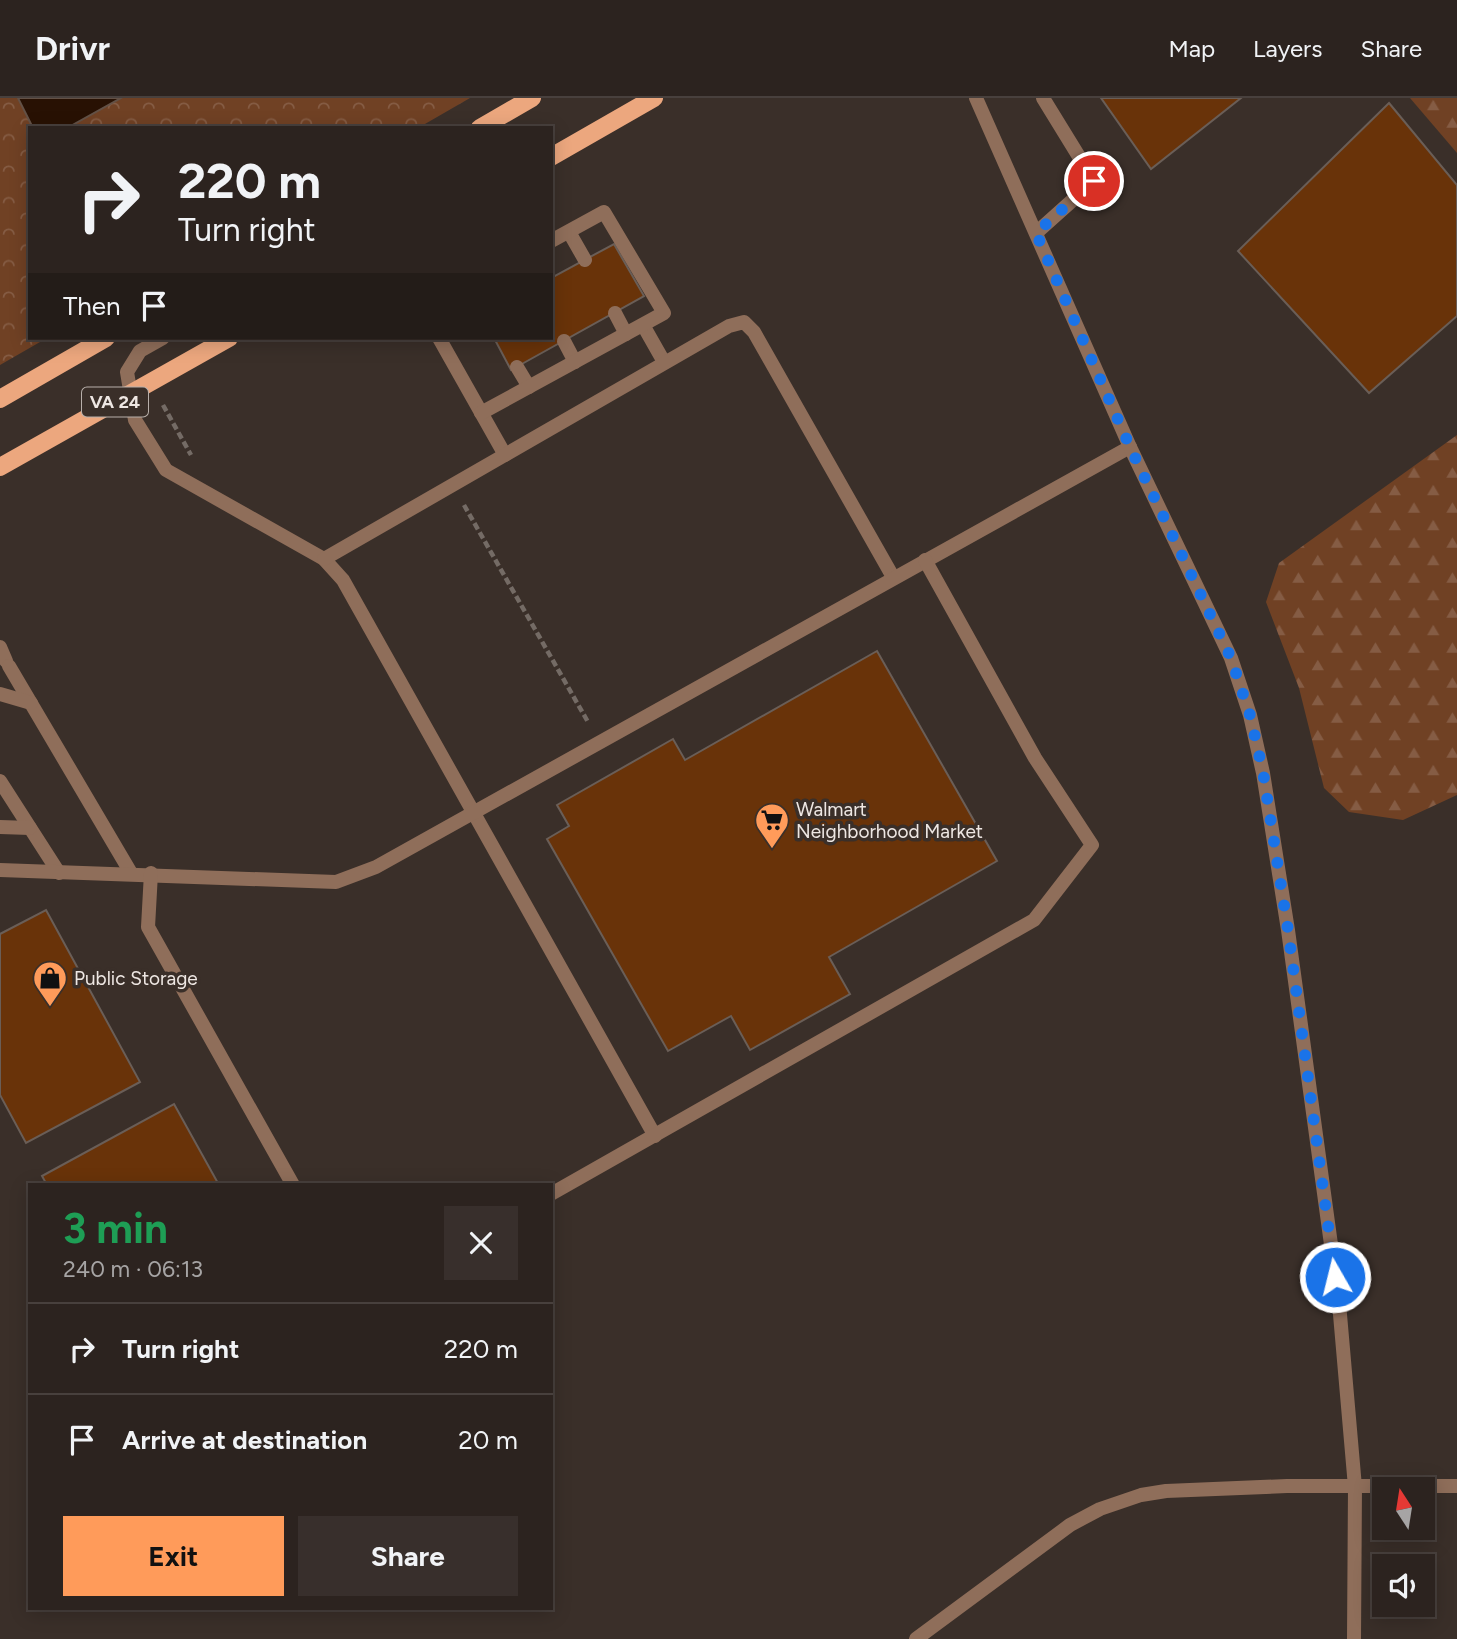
<!DOCTYPE html>
<html lang="en">
<head>
<meta charset="utf-8">
<style>
	body { margin:0; font-family:Figtree,sans-serif; background:#382f2c; color:#f1f3f6; height:100vh; display:flex; flex-direction:column; font-size:26px; white-space:nowrap }
	* { box-sizing:border-box; margin:0 }
	p { font-size:23px; color:#a6a4a4 }
	.icon { flex:none; width:38px; height:38px; fill:none; stroke:currentColor; stroke-width:2; stroke-linecap:round; stroke-linejoin:round }
	.map { position:relative; flex:1; overflow:hidden }
	.drawer { position:absolute; left:28px; top:1085px; width:525px; height:427px; display:flex; flex-direction:column; background:#2c231f; border-radius:0px; box-shadow:0 4px 18px #0003,0 0 0 2px #48403d }
	.drawer>* { flex:none }
	.top-card { position:absolute; left:28px; top:28px; width:525px; height:214px; border-radius:0px; box-shadow:0 4px 18px #0003,0 0 0 2px #48403d; background:#2c231f; color:#f1f3f6; overflow:hidden }
	.needle { width:46px; rotate:348deg }
	.buttons { position:absolute; left:1372px; top:1379px; display:grid; gap:14px }
	.buttons a { display:grid; place-items:center; width:63px; height:63px; border-radius:0px; background:#2c231f; box-shadow:0 4px 18px #0003,0 0 0 2px #48403d; font-size:35px }
	.pin { position:absolute; display:grid; place-items:center; width:60px; height:60px; color:#fff; margin:-30px; border:4px solid #fff; border-radius:50%; box-shadow:0 2px 7px #0007 }
	.me { position:absolute; width:77px; margin:-38px; rotate:352deg; stroke-linejoin:round; filter:drop-shadow(0 0 5px #0008) }
	.turn { display:flex; align-items:center; gap:24px; height:147px; padding:0 35px; font-size:32px }
	.turn .icon { width:91px; height:91px; stroke-width:2.5 }
	.turn b { display:block; font-size:49px; line-height:60px }
	.then { display:flex; align-items:center; height:66px; padding:0 35px; background:#0003; gap:14px; font-size:26px }
	.round { display:grid; place-items:center; flex:none; width:74px; height:74px; border-radius:0px; background:#382f2c }
	.overview { display:flex; align-items:center; justify-content:space-between; height:119px; padding:0 35px }
	h1 { font-size:42px; font-weight:700; line-height:52px; color:#1e9e55 }
	.button { display:flex; gap:14px; margin-top:auto; padding:14px 35px }
	.button a { flex:1; height:80px; border-radius:0px; background:#ff9b5a; color:#111; font-size:28px; font-weight:700; line-height:80px; text-align:center }
	.button a+a { background:#382f2c; color:#f1f3f6 }
	ul { padding:0; list-style:none }
	li { display:flex; align-items:center; gap:21px; height:91px; padding:0 35px; border-top:2px solid #48403d }
	li div { flex:1 }
	li b { display:block; font-size:26px }
	li em { font-style:normal }
	header { display:flex; align-items:center; gap:42px; box-sizing:border-box; height:98px; padding:0 35px; background:#2c231f; border-bottom:2px solid #48403d }
	header strong { font-size:33px }
	nav { display:flex; gap:38px; margin-inline-start:auto; font-size:24px }
	.map>svg:first-child { display:block }
</style>
</head>
<body>
<header>
<strong>Drivr</strong>
<nav><a>Map</a><a>Layers</a><a>Share</a></nav>
</header>
<div class="map">
<svg width="1457" height="1541" viewBox="0 0 1457 1541">
	<defs>
		<pattern id="forest-firs" width="22" height="20" patternUnits="userSpaceOnUse" patternTransform="scale(1.75)"><rect width="22" height="20" fill="#704124"/><path d="M5 1l3.5 6h-7zM16 11l3.5 6h-7z" fill="#855c44"/></pattern>
		<pattern id="park-crowns" width="20" height="18" patternUnits="userSpaceOnUse" patternTransform="scale(1.75)"><rect width="20" height="18" fill="#704124"/><path d="M2 6a3 3 0 1 1 6 0M12 15a3 3 0 1 1 6 0" fill="none" stroke="#855c44"/></pattern>
	</defs>
	<rect width="100%" height="100%" fill="#3a2f29"/>
	<g fill="url(#forest-firs)">
		<path d="M 1410,0 L 1457,0 L 1457,55 Z"/>
		<path d="M 1457,337 L 1457,697 L 1403,722 L 1349,714 L 1324,690 L 1299,590 L 1266,504 L 1279,465 Z"/>
	</g>
	<path fill="url(#park-crowns)" d="M 0,0 L 470,0 L 418,30 L 30,30 L 30,240 L 47,240 L 0,267 Z"/>
	<path fill="#281103" stroke="#635146" stroke-width="2" d="M 18,0 L 121,0 L 67,30 L 33,30 Z"/>
	<g fill="#693309" stroke="#6a5e57" stroke-width="2">
		<path d="M 1101,0 L 1241,0 L 1151,71 Z"/>
		<path d="M 1389,5 L 1457,87 L 1457,218 L 1369,295 L 1238,153 Z"/>
		<path d="M 614,146 L 644,198 L 511,272 L 494,240 L 551,240 L 551,180 Z"/>
		<path d="M 877,553 L 997,763 L 829,859 L 850,896 L 750,952 L 731,918 L 668,953 L 547,741 L 569,728 L 557,707 L 673,641 L 685,662 Z"/>
		<path d="M 46,812 L 140,984 L 26,1045 L 0,997 L 0,836 Z"/>
		<path d="M 174,1006 L 219,1087 L 47,1087 L 42,1078 Z"/>
	</g>
	<g fill="none" stroke-linecap="round" stroke-linejoin="round">
		<g stroke="#746b65" stroke-width="4.5" stroke-dasharray="7 3.5" stroke-linecap="butt">
			<path d="M 163,307 L 191,357"/>
			<path d="M 464,407 L 588,624"/>
		</g>
		<g stroke="#8f6e5a" stroke-width="14">
			<path d="M 569,134 L 585,162"/>
			<path d="M 1036,135 L 1094,83 L 1043,0"/>
			<path d="M 615,215 L 626,236"/>
			<path d="M 643,227 L 664,264"/>
			<path d="M 163,240 L 140,253 L 127,274 L 135,322 L 166,372 L 324,461 L 343,482 L 655,1038"/>
			<path d="M 439,240 L 505,357"/>
			<path d="M 564,243 L 575,264"/>
			<path d="M 517,269 L 529,289"/>
			<path d="M 481,315 L 664,215 L 604,114 L 551,143"/>
			<path d="M 324,461 L 729,228 L 744,224 L 754,234 L 893,479"/>
			<path d="M 0,549 L 6,563"/>
			<path d="M 9,568 L 131,775"/>
			<path d="M 0,596 L 31,605"/>
			<path d="M 0,683 L 59,775"/>
			<path d="M 0,729 L 30,730"/>
			<path d="M 0,772 L 336,784 L 376,769 L 1130,349"/>
			<path d="M 151,775 L 148,829 L 293,1087"/>
			<path d="M 551,1096 L 1034,822 L 1092,747 L 1035,660 L 925,462"/>
		</g>
		<g stroke="#8f6e5a" stroke-width="14">
			<path d="M 976,0 L 1130,349 L 1231,560 L 1250,617 L 1263,675 L 1288,832 L 1339,1205 L 1355,1389 L 1354,1541"/>
			<path d="M 916,1541 L 1070,1427 L 1100,1411 L 1141,1397 L 1166,1393 L 1287,1388 L 1457,1388"/>
		</g>
		<g stroke="#eca77e" stroke-width="18">
			<path d="M 480,30 L 532,0"/>
			<path d="M 551,59 L 654,0"/>
			<path d="M 0,301 L 106,240"/>
			<path d="M 0,369 L 229,240"/>
		</g>
	</g>
	<g fill="none" stroke-linecap="round" stroke-linejoin="round">
		<path stroke="#1a73e8" stroke-width="12" stroke-dasharray="0 21.6" d="M 1094,83 L 1036,135 L 1130,349 L 1231,560 L 1250,617 L 1263,674 L 1288,832 L 1335,1179"/>
	</g>
	<defs>
		<g id="supermarket-pin" transform="scale(1.75)"><path d="M0 17L-7.5 6A9.5 9.5 0 1 1 7.5 6Z" fill="#ff9b5a" stroke="#3a2f29"/><path d="M-6-5.5h2.5l.6 2H6L4.5 2H-2.5L-4.4-4H-6ZM-1.5 3.2a1.3 1.3 0 1 0 .1 0ZM3 3.2a1.3 1.3 0 1 0 .1 0Z" fill="#111"/></g>
		<g id="shop-pin" transform="scale(1.75)"><path d="M0 17L-7.5 6A9.5 9.5 0 1 1 7.5 6Z" fill="#ff9b5a" stroke="#3a2f29"/><path d="M-5-2.5h2.3a2.7 3.5 0 0 1 5.4 0H5L5.5 6h-11ZM-1.5-2.5h3a1.5 2.3 0 0 0-3 0Z" fill="#111"/></g>
	</defs>
	<g fill-rule="evenodd">
		<use href="#supermarket-pin" x="772" y="722"/>
		<use href="#shop-pin" x="50" y="880"/>
	</g>
	<g text-anchor="middle" stroke-width="7" stroke-linejoin="round" paint-order="stroke">
		<rect fill="#3a2f29" stroke="#b8b0ab" stroke-width="2" x="82" y="289.5" width="66" height="29" rx="5"/>
		<g font-size="18" font-weight="bold" fill="#eee7e3">
			<text x="115" y="310">VA 24</text>
		</g>
		<g font-size="19" fill="#eee7e3" stroke="#3a2f29" text-anchor="start">
			<text x="796" y="718">Walmart<tspan x="796" dy="22">Neighborhood Market</tspan></text>
			<text x="74" y="887">Public Storage</text>
		</g>
	</g>
</svg>
<div class="buttons">
<a><svg class="needle" viewBox="-14 -14 28 28"><path d="M0-13l5 13h-10z" fill="#e53935"/><path d="M0 13l5-13h-10z" fill="#a6a4a4"/></svg></a>
<a><svg class="icon" aria-label="sound" viewBox="0 0 24 24"><path d="M4 9h4l5-4v14l-5-4H4zM17 9q2 3 0 6"/></svg></a>
</div>
<div class="pin" style="left:1094px;top:83px;background:#d93025"><svg class="icon" aria-label="arrive" viewBox="0 0 24 24"><path d="M6 21V4h12l-3 4 3 4H6"/></svg></div>
<svg class="me" style="left:1335px;top:1179px" viewBox="-20 -20 40 40"><circle r="17" fill="#1a73e8" stroke="#fff" stroke-width="3"/><path d="M0-11L8 9 0 5-8 9z" fill="#fff"/></svg>
<div class="top-card">
<div class="turn"><svg class="icon" aria-label="right" viewBox="0 0 24 24"><path d="M7 20v-9h11M14 6l5 5-5 5"/></svg><div><b>220 m</b>Turn right</div></div>
<div class="then">Then<svg class="icon" aria-label="arrive" viewBox="0 0 24 24"><path d="M6 21V4h12l-3 4 3 4H6"/></svg></div>
</div>
<section class="drawer">
<div class="overview"><div><h1>3 min</h1><p>240 m · 06:13</p></div><a class="round"><svg class="icon" aria-label="close" viewBox="0 0 24 24"><path d="M6 6l12 12M18 6L6 18"/></svg></a></div>
<ul>
<li><svg class="icon" aria-label="right" viewBox="0 0 24 24"><path d="M7 20v-9h11M14 6l5 5-5 5"/></svg><div><b>Turn right</b></div><em>220 m</em></li>
<li><svg class="icon" aria-label="arrive" viewBox="0 0 24 24"><path d="M6 21V4h12l-3 4 3 4H6"/></svg><div><b>Arrive at destination</b></div><em>20 m</em></li>
</ul>
<div class="button"><a>Exit</a><a>Share</a></div>
</section>
</div>
</body>
</html>
